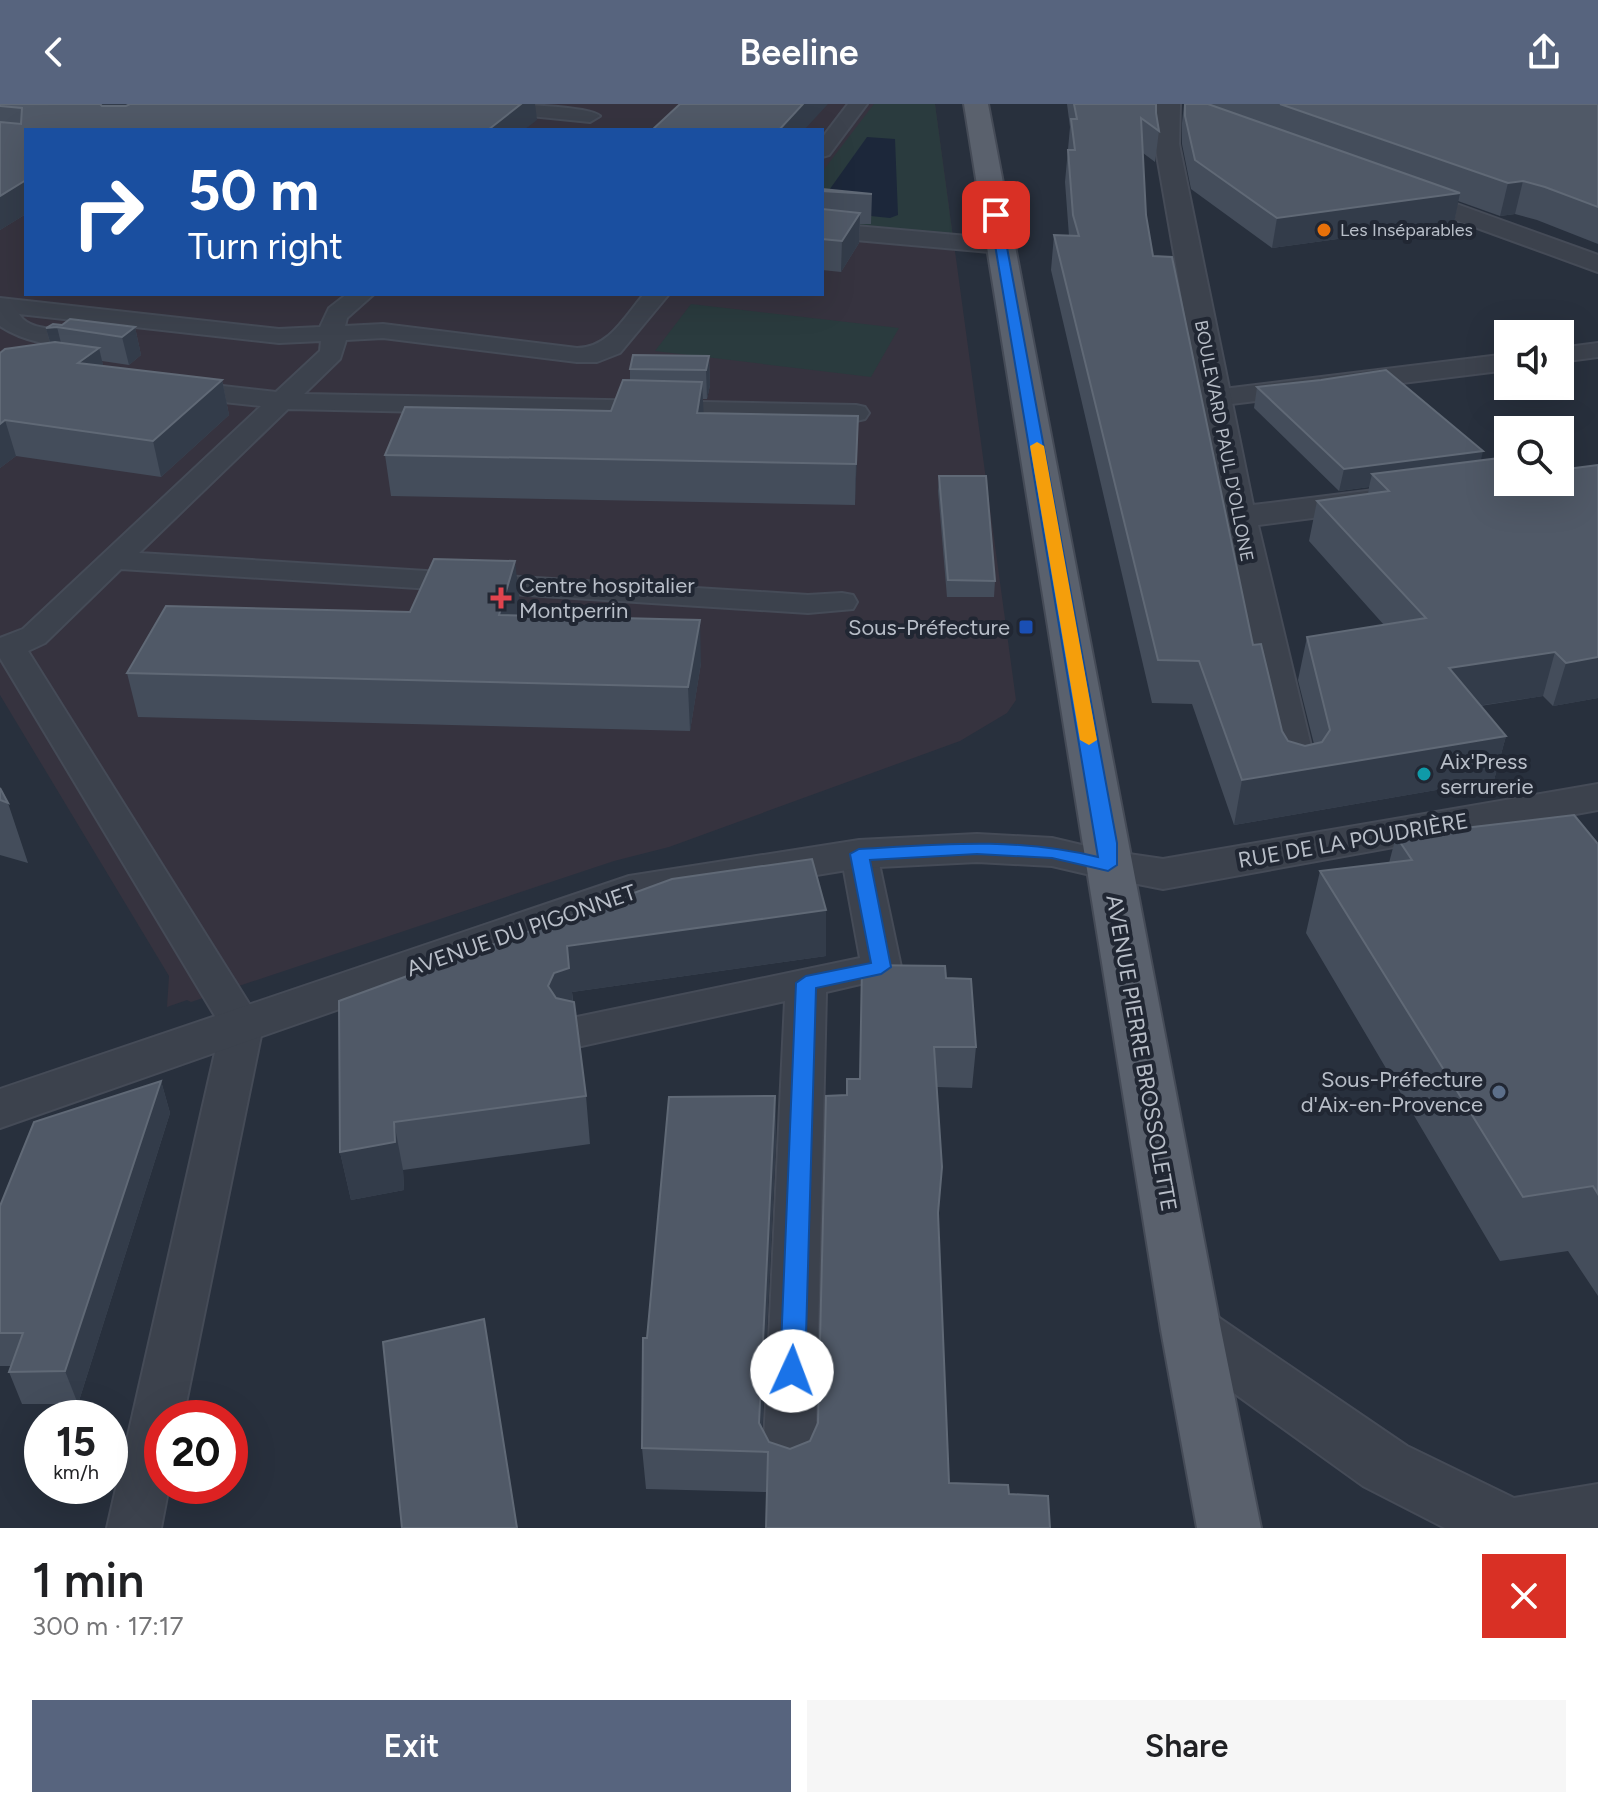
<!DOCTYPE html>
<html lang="en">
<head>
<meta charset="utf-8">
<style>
	body { margin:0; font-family:Figtree,sans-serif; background:#f6f6f6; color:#202124; height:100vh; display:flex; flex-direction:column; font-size:30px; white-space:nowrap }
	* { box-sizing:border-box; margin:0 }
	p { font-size:26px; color:#757577 }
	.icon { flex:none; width:44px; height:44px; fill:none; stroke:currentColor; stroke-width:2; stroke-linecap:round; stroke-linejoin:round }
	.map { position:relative; height:1424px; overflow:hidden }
	.side { display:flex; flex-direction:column; background:#fff; flex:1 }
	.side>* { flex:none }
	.hud { position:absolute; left:24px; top:24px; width:800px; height:168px; border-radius:0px; box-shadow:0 8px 32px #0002; background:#1a4fa0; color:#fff; overflow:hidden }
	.fabs { position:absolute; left:1494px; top:216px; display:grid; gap:16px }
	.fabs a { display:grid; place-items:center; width:80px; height:80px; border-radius:0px; background:#fff; box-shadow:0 8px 32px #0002; font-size:40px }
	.speed { position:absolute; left:24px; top:1296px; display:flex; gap:16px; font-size:40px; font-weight:700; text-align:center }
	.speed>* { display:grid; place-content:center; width:104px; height:104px; border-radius:50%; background:#fff; box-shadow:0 8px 32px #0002; line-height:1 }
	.speed small { font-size:20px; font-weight:400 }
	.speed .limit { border:12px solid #d22; background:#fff; color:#111 }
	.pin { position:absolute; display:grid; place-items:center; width:68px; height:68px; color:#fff; margin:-34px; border-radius:16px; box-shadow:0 4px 12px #0006 }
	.me { position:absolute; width:88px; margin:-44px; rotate:2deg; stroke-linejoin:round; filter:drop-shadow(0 0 6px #0008) }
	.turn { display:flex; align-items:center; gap:28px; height:168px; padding:0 32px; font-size:36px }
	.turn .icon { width:104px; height:104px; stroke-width:2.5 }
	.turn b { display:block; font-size:56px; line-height:68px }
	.round { display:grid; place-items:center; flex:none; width:84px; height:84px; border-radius:0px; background:#f6f6f6 }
	.head { display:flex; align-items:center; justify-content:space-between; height:136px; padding:0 32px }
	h1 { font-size:48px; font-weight:600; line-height:60px }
	.cta { display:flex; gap:16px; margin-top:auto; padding:16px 32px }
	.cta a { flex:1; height:92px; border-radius:0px; background:#57647e; color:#fff; font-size:32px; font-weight:600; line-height:92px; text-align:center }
	.cta a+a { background:#f6f6f6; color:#202124 }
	header { display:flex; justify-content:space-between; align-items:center; height:104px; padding:0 32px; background:#57647e; color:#fff; font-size:36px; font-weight:600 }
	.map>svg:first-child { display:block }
</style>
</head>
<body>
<header><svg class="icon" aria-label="back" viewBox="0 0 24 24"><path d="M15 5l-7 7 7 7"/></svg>Beeline<svg class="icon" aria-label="share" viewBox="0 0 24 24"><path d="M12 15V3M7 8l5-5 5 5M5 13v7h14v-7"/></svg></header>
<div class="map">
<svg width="1598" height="1424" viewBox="0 0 1598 1424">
	<rect width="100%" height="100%" fill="#28303d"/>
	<path fill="#36333f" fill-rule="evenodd" d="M 0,0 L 935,0 L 1016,596 L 1007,609 L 960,637 L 669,743 L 614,757 L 191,898 L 187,896 L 167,903 L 169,872 L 0,591 ZM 26,26 L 822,26 L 822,190 L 26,190 Z"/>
	<g fill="#2a3b3e">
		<path d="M 874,0 L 935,0 L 953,134 L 822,121 L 822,68 Z"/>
		<path d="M 691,200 L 899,224 L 871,273 L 655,247 Z"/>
	</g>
	<path fill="#1c273a" d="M 867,33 L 895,35 L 898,111 L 890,114 L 822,107 L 822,96 Z"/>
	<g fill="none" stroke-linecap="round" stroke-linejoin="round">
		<g stroke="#454b57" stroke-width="4">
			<g id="service">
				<path d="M 463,0 C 487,0 586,0 600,12 L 590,18 L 472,6 Z"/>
				<path d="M 848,0 L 867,0 L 829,51 L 822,53 L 822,34 Z"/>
				<path d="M 822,119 L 1001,135 L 1012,142 L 1001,149 L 822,133 Z"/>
				<path d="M 347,190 L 374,190 L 347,214 L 345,222 L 383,220 L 577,244 C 609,244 625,212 644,190 L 669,190 L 620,249 L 597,258 L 577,258 L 383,234 L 346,236 L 340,255 L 304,290 L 856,301 L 865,303 L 869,309 L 865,315 L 856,317 L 288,305 L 139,449 L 808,491 L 842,489 L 853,491 L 857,498 L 853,505 L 808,509 L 121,465 L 45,539 L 28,547 L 263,922 L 183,1314 L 162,1314 L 162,1382 L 169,1382 L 161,1424 L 107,1424 L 221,922 L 0,554 L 0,534 L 23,525 L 261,302 L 178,293 L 169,290 L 165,285 L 169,280 L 178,277 L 276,288 L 320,247 L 321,237 L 279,239 L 19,210 C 29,228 61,224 80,229 L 83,234 L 80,239 C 55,245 21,236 0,222 L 0,194 L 279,225 L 320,223 L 329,204 Z"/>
				<path d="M 1598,239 L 1598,253 L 1560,258 L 1560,244 Z"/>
				<path d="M 1508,250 L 1508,266 L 1215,302 L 1206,300 L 1202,294 L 1206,288 L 1215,286 Z"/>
				<path d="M 859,738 L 872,742 L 877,750 L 901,863 L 895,872 L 826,888 L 815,1360 L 807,1376 L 789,1383 L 771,1376 L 763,1360 L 785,897 L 577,943 L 562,938 L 556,928 L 562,918 L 577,913 L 860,854 L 841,750 L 846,742 Z"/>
			</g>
		</g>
		<g stroke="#454b57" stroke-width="4">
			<g id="minor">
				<path d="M 1156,0 L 1180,0 L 1179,40 L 1253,401 L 1374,386 L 1386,389 L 1391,396 L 1386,403 L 1374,406 L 1258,421 L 1318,671 L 1312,680 L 1297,684 L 1282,680 L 1276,671 L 1220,413 L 1155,40 Z"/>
				<path d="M 1401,80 L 1598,151 L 1598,168 L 1392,93 L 1388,88 L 1392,83 Z"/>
				<path d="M 1598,680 L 1598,706 L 1163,785 L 1092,771 L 1085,761 L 1092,751 L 1108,747 L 1163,755 Z"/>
			</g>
		</g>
		<g stroke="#454b57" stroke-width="4">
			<g id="tertiary">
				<path d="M 977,730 L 1052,734 L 1124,751 L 1131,761 L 1124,771 L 1108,775 L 1052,762 L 977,758 L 859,764 L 636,801 L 0,1024 L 0,985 L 629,772 L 859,736 Z"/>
				<path d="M 1191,1202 L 1212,1209 L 1407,1342 L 1514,1394 L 1598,1380 L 1598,1424 L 1445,1424 L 1363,1382 L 1170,1243 L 1161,1226 L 1170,1209 Z"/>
			</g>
		</g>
		<g stroke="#454b57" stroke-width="4">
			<path id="primary" d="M 964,0 L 988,0 L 1221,1226 L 1261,1424 L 1197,1424 L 1161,1226 Z"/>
		</g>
		<use href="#service" fill="#3c424d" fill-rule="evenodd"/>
		<use href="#minor" fill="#3c424d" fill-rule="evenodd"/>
		<use href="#tertiary" fill="#3c424d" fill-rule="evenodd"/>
		<use href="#primary" fill="#5a616d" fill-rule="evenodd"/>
	</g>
	<g fill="#444d5b">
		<path d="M 0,0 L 537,16 L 26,26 L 26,110 L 0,126 Z"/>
		<path d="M 1067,0 L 1156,0 L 1156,9 L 1159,27 L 1155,58 L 1143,49 L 1146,111 L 1153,152 L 1253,541 L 1282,627 L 1288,637 L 1305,642 L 1314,640 L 1298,576 L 1307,533 L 1384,521 L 1309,437 L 1317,397 L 1368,390 L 1369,383 L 1339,387 L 1254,304 L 1257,283 L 1481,357 L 1598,594 L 1553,602 L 1543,592 L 1480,602 L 1506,632 L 1494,676 L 1234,721 L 1192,600 L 1152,599 L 1051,166 L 1054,131 L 1069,132 L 1065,78 L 1070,23 Z"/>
		<path d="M 1184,0 L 1598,0 L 1598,140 L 1537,116 L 1515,110 L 1500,112 L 1458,97 L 1454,119 L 1272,144 L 1191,85 L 1182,40 L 1182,19 Z"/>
		<path d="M 822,85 L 872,90 L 871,120 L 860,120 L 859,139 L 841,168 L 822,166 Z"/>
		<path d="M 62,221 L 135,223 L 141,251 L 129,261 L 102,257 L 103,262 L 222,276 L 229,311 L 161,373 L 16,352 L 0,364 L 0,249 L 50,239 L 46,224 Z"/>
		<path d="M 709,252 L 710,281 L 707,295 L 703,295 L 703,309 L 858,312 L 855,401 L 391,392 L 385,351 L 611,307 L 630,276 L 630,265 Z"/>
		<path d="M 939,372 L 995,477 L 994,493 L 947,493 L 938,387 Z"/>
		<path d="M 520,500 L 516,511 L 701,559 L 690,627 L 138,613 L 127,569 L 410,508 Z"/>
		<path d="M 0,684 L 8,699 L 28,759 L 0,751 Z"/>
		<path d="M 1396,732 L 1598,740 L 1598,1192 L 1568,1147 L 1500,1157 L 1306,829 L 1320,767 L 1389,759 Z"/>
		<path d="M 672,775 L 826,806 L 826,852 L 572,888 L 586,992 L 590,1040 L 403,1066 L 404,1086 L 351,1096 L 340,1048 Z"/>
		<path d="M 946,874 L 976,943 L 972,984 L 936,983 L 938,1113 L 949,1379 L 767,1388 L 646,1385 L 642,1344 L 647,1234 L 775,992 L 776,1033 L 762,1324 L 769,1338 L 790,1345 L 810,1337 L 818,1319 L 847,991 Z"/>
		<path d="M 161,977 L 170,1009 L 78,1300 L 22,1300 L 9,1268 L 11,1262 L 0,1262 L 0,1102 Z"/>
	</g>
	<g fill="#333c4a">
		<path d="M 99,0 L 144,0 L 105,26 Z"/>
		<path d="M 521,0 L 535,0 L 537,16 L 524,26 L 488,26 Z"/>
		<path d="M 803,0 L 828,0 L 804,26 L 779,26 Z"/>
		<path d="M 26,76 L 26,110 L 0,126 L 0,92 Z"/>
		<path d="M 1523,77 L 1515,110 L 1500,112 L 1508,79 Z"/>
		<path d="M 1460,89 L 1454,119 L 1272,144 L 1277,114 Z"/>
		<path d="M 860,109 L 859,139 L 841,168 L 842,137 Z"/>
		<path d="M 57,223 L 64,251 L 54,252 L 46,224 Z"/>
		<path d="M 135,223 L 141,251 L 129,261 L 122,233 Z"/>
		<path d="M 99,244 L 107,278 L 78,259 Z"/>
		<path d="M 709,252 L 710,281 L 707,295 L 706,266 Z"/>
		<path d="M 222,276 L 229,311 L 161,373 L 153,337 Z"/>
		<path d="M 702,278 L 704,317 L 697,309 Z"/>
		<path d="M 858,312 L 857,352 L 855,401 L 856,360 Z"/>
		<path d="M 5,316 L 16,352 L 0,364 L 0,320 Z"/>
		<path d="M 1483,347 L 1478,369 L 1372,370 L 1369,383 L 1339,387 L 1344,365 Z"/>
		<path d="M 515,457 L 520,500 L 504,554 L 499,511 Z"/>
		<path d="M 700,516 L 701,559 L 690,627 L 688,583 Z"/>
		<path d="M 1555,548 L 1543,592 L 1438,608 L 1449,564 Z"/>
		<path d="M 1598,553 L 1598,594 L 1553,602 L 1566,559 Z"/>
		<path d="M 1506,632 L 1494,676 L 1234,721 L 1242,676 Z"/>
		<path d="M 826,806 L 826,852 L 572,888 L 574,911 L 559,916 L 548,882 L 567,842 Z"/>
		<path d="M 161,977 L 170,1009 L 78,1300 L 65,1267 Z"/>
		<path d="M 775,992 L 776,1033 L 761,1347 L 759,1319 Z"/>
		<path d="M 394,1018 L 403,1066 L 404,1086 L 351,1096 L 340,1048 Z"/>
	</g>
	<g fill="#505967" stroke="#606976" stroke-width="2">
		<path d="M 0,0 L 100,0 L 102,2 L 126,2 L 130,0 L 521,0 L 488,26 L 26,26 L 26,76 L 0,92 L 0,18 L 21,20 L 22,4 L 0,2 Z"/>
		<path d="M 680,0 L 803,0 L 779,26 L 652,26 Z"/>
		<path d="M 1074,0 L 1156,0 L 1156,9 L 1159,27 L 1141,14 L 1146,111 L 1153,152 L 1172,153 L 1253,541 L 1261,540 L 1282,627 L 1288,637 L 1305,642 L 1322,638 L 1330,626 L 1307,533 L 1426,514 L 1317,397 L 1389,387 L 1372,370 L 1508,353 L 1508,378 L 1560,378 L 1560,366 L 1598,361 L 1598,553 L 1566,559 L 1555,548 L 1449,564 L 1506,632 L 1242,676 L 1199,557 L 1158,556 L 1054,131 L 1079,132 L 1073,111 L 1068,46 L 1075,46 L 1071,15 L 1077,15 Z"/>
		<path d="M 1185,0 L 1208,0 L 1460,89 L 1277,114 L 1195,56 L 1185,12 Z"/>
		<path d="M 1280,0 L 1598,0 L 1598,103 L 1545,83 L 1523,77 L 1508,79 Z"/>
		<path d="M 822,85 L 872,90 L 822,87 Z"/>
		<path d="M 822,105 L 860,109 L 842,137 L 822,135 Z"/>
		<path d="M 70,215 L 135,223 L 122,233 L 57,223 L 46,224 L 53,220 L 62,221 Z"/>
		<path d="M 55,238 L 99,244 L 78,259 L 222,276 L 153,337 L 5,316 L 0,320 L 0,249 L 5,245 Z"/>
		<path d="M 633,251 L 709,252 L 706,266 L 630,265 Z"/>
		<path d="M 1386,266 L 1483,347 L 1344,365 L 1257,283 L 1321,276 Z"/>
		<path d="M 623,276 L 702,278 L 697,309 L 858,312 L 856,360 L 385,351 L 405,303 L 611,307 Z"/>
		<path d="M 939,372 L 986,372 L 995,477 L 948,476 Z"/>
		<path d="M 434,455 L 515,457 L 499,511 L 700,516 L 688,583 L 127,569 L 166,502 L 410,508 Z"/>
		<path d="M 0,684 L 8,699 L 0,696 Z"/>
		<path d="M 1574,711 L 1598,740 L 1598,1090 L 1593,1082 L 1523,1093 L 1320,767 L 1412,756 L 1396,732 Z"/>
		<path d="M 812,755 L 826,806 L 567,842 L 569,864 L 554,869 L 548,882 L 556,894 L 574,898 L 586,992 L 394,1018 L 395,1038 L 340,1048 L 339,897 L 672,775 Z"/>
		<path d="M 862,861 L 945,862 L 946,874 L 971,875 L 976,943 L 934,943 L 942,1063 L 938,1109 L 949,1379 L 1008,1381 L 1009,1390 L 1048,1392 L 1050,1424 L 766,1424 L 768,1348 L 642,1344 L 643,1234 L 647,1234 L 669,993 L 775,992 L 759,1319 L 769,1338 L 790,1345 L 810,1337 L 818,1319 L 826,992 L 847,991 L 847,975 L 860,975 Z"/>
		<path d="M 161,977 L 65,1267 L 9,1268 L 23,1229 L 0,1229 L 0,1102 L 34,1018 Z"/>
		<path d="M 484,1215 L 517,1424 L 402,1424 L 383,1238 Z"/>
	</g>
	<path fill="#1a73e8" stroke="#114b97" stroke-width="2" d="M 996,108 L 1001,111 L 1117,739 L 1117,761 L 1108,767 L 1052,754 L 977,750 L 870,756 L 891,863 L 881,870 L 816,884 L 805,1267 L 801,1274 L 792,1277 L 784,1274 L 780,1267 L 796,879 L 806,872 L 871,859 L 850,750 L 859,745 C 943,740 1016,733 1098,753 L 990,111 Z"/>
	<path fill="#f59e0b" d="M 1037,338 L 1044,342 L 1097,636 L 1089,641 L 1080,636 L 1030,342 Z"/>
	<circle fill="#e8710a" stroke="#212733" stroke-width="3" cx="1324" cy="126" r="8"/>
	<path fill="#e0444e" stroke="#212733" stroke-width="3" d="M497 482h8v8h8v8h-8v8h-8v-8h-8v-8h8z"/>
	<rect fill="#1a4fb4" stroke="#212733" stroke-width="3" x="1018" y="515" width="16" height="16" rx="4"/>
	<circle fill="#0f9aa8" stroke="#212733" stroke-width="3" cx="1424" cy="670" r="8"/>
	<circle fill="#5c6f8a" stroke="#212733" stroke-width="3" cx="1499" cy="988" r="8"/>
	<g text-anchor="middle" stroke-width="8" stroke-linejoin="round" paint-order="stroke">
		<g font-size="18" fill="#b8bec8" stroke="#212733" text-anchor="start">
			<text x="1340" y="132">Les Inséparables</text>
		</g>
		<g font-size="18" fill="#b8bec8" stroke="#212733">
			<text transform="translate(1224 337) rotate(79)" y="6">BOULEVARD PAUL D'OLLONE</text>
		</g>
		<g font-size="22" fill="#b8bec8" stroke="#212733" text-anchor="start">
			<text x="519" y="489">Centre hospitalier<tspan x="519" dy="25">Montperrin</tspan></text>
			<text x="1010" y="531" text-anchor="end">Sous-Préfecture</text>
			<text x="1440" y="665">Aix'Press<tspan x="1440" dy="25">serrurerie</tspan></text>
			<text x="1483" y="983" text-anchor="end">Sous-Préfecture<tspan x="1483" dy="25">d'Aix-en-Provence</tspan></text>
		</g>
		<g font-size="22" fill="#b8bec8" stroke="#212733">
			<text transform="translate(1353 736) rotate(-10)" y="8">RUE DE LA POUDRIÈRE</text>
			<text transform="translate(521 826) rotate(-19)" y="8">AVENUE DU PIGONNET</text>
			<text transform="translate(1142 949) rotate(80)" y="8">AVENUE PIERRE BROSSOLETTE</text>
		</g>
	</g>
</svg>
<div class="fabs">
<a><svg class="icon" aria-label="sound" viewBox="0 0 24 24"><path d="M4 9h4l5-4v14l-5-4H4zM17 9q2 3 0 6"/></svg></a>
<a><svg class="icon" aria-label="search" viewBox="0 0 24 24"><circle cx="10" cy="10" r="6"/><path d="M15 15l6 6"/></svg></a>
</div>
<div class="speed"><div>15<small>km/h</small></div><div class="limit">20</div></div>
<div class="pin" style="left:996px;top:111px;background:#d93025"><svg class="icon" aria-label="arrive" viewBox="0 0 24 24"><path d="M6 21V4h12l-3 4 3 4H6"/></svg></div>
<svg class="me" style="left:792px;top:1267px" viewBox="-20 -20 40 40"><circle r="19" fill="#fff"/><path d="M0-13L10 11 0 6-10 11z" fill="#1a73e8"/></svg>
<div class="hud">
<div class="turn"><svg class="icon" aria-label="right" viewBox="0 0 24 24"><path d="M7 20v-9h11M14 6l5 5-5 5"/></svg><div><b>50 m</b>Turn right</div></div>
</div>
</div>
<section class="side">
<div class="head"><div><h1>1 min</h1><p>300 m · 17:17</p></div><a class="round" style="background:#d93025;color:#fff"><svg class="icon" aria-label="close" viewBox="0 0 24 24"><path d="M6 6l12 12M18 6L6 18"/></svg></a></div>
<div class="cta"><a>Exit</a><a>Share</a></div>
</section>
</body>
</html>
